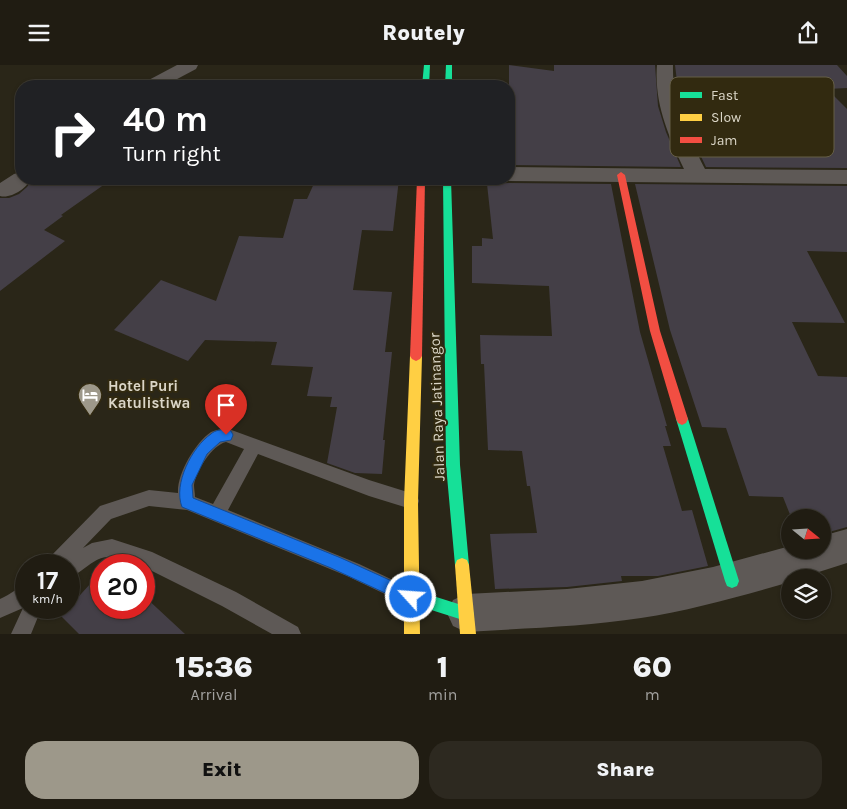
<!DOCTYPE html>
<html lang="en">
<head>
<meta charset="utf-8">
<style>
	body { margin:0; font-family:Karla,sans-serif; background:#2d2920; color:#f1f3f6; height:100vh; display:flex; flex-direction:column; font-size:19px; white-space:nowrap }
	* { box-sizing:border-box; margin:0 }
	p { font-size:16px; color:#a2a19f }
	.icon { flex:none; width:28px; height:28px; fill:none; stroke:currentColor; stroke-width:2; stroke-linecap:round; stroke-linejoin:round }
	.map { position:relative; height:569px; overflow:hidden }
	.details { display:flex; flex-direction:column; background:#201c12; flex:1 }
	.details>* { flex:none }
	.guide { position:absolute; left:15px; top:15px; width:500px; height:105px; border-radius:20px; box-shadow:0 1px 4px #0004,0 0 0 1px #3d3a32; background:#202124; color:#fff; overflow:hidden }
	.needle { width:32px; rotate:108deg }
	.buttons { position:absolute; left:781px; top:444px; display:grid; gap:10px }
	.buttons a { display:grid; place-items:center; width:50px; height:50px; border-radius:50%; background:#201c12; box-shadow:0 1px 4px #0004,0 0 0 1px #3d3a32; font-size:25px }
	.speed { position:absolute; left:15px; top:489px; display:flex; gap:10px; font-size:25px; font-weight:700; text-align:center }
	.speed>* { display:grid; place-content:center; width:65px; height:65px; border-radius:50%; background:#201c12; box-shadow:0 1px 4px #0004,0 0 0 1px #3d3a32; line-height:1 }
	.speed small { font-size:12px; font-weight:400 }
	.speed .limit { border:8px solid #d22; background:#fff; color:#111 }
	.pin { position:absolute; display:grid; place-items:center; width:42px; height:42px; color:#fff; margin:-51px -21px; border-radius:50% 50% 50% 0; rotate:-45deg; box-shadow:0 0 5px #0007 }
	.pin .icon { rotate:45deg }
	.me { position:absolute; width:55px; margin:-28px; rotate:296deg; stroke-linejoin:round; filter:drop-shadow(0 0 4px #0008) }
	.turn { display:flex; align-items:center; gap:18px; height:105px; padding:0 25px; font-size:22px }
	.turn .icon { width:65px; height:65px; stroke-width:2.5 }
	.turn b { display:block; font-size:35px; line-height:42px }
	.eta { display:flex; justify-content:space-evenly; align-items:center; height:85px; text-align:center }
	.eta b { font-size:30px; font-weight:800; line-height:35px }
	.action { display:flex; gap:10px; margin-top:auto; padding:10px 25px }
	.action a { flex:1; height:58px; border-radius:20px; background:#9d988a; color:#111; font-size:20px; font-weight:800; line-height:58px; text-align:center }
	.action a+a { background:#2d2920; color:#f1f3f6 }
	header { display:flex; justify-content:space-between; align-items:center; height:65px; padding:0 25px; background:#201c12; font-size:22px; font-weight:800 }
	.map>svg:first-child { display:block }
</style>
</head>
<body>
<header><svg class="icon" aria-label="menu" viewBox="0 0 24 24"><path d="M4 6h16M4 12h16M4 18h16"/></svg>Routely<svg class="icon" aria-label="share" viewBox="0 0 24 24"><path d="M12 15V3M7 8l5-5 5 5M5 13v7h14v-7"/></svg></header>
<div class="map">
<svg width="847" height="569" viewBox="0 0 847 569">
	<rect width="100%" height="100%" fill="#2a2618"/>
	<g fill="#443f47">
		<path d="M 509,0 L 554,6 L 554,0 L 655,0 L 658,41 L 666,67 L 681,102 L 509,100 Z"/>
		<path d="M 675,0 L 837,0 L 847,11 L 847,23 L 827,24 L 847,44 L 847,103 L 706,102 L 689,66 L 680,41 Z"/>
		<path d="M 33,114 L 112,114 L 61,150 L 63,151 L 44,165 L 65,176 L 0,226 L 0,133 L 9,133 L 19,129 L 27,122 Z"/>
		<path d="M 316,114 L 399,114 L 393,166 L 362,165 L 353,225 L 392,227 L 385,287 L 392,287 L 383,375 L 385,375 L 382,409 L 355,408 L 327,398 L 337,342 L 330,342 L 332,332 L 307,331 L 313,302 L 271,300 L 277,277 L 205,275 L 188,296 L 114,265 L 161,215 L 216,236 L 239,171 L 283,173 L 294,134 L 307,134 Z"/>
		<path d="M 509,118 L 611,119 L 640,267 L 667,361 L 665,361 L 671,381 L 663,381 L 682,446 L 692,445 L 708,501 L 658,511 L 621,511 L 622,516 L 567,522 L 495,524 L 490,469 L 537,468 L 530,421 L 527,421 L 522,386 L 488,385 L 484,299 L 481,299 L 480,270 L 552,271 L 549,221 L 472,218 L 472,181 L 482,181 L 482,173 L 493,174 L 487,119 Z"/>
		<path d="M 635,119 L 847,121 L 847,187 L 807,186 L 845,258 L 792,257 L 818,311 L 847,312 L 847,462 L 822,469 L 822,452 L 791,452 L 783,432 L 749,431 L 726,363 L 702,362 L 670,265 Z"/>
		<path d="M 101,507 L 101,542 L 144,542 L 144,531 L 185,569 L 79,569 L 61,551 Z"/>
	</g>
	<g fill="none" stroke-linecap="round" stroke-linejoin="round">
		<g fill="#5e5956" fill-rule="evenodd">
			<path d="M 226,363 L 369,415 L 417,430 L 419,436 L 417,442 L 411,444 L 369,431 L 258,389 L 228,445 L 359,499 L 414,525 L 417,531 L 414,537 L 408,540 L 347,511 L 187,445 L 149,441 L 111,454 L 83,483 L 92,478 L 112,474 L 152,487 L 236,527 L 298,562 L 301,569 L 272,569 L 222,541 L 144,502 L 144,500 C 132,500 123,493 112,492 C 95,490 84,507 69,513 L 69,500 L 45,500 L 48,494 L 100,441 L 149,425 L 178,428 C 177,409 195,378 211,367 C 215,365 221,364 226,363 ZM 226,377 L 244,384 L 213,439 L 195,432 C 195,428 194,424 194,420 C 196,406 212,380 226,377 Z"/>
			<path d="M 26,519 L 26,542 L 42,542 L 31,569 L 11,569 L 23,543 L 0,553 L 0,534 C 10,530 17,523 26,519 Z"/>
		</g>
		<g fill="#5e5956" fill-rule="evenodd">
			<path d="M 177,0 L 198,0 L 196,4 L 164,21 L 142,21 L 145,17 Z"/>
			<path d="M 657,0 L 673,0 C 672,39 688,70 705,104 L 847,105 L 847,119 L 509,116 L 502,114 L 509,114 L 509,102 L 684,104 C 668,70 654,38 657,0 Z"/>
			<path d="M 21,107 L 21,114 L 31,114 C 27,123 11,134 0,131 L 0,118 L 14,109 Z"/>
			<path d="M 847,464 L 847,498 L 803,512 L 790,512 L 790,517 C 741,531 692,545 641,553 C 583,562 525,563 466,567 L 453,561 L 447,548 L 453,535 L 466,529 L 567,524 L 642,516 L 713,502 L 790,481 L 790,485 L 822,485 L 822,471 Z"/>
		</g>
		<g fill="#16e098" fill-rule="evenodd">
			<path d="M 424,0 L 430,0 L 429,21 L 422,21 Z"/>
			<path d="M 446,0 L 452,0 L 452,21 L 445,21 Z"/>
			<path d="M 443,114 L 451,114 L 460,400 L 469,500 L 467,505 L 462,507 L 457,505 L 455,500 L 446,400 Z"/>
			<path d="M 682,348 L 686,350 L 688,354 L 739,516 L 737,521 L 732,523 L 727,521 L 725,516 L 676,354 L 678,350 Z"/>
			<path d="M 411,524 L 471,543 L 474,548 L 471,553 L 466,556 L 406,537 L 403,532 L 406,527 Z"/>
		</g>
		<g fill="#ffcf43" fill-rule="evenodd">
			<path d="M 416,286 L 420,288 L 422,291 L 418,436 L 420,569 L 404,569 L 404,436 L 410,291 L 412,288 Z"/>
			<path d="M 462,493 L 467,495 L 469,500 L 476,569 L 460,569 L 455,500 L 457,495 Z"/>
		</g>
		<g fill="#f24e42" fill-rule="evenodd">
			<path d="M 621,107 L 625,110 L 660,266 L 688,354 L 686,358 L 682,360 L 678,358 L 676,354 L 650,266 L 617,110 Z"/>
			<path d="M 417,114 L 425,114 L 422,291 L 420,294 L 416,296 L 412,294 L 410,291 Z"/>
		</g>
	</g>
	<path fill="#1a73e8" stroke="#114b97" d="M 226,364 L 231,366 L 233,370 L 231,375 L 220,377 L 207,389 L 192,420 L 193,433 L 341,493 L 416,527 L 418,532 L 416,537 L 411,540 L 331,503 L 182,442 C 173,419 192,382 211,369 C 215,365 221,365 226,364 Z"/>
	<defs>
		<g id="hotel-pin" transform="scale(1.25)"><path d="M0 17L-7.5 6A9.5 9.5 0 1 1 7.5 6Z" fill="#9d988a" stroke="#322a10"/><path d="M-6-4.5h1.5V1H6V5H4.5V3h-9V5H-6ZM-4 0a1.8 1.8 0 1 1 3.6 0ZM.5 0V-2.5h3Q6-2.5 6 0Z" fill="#fff"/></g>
	</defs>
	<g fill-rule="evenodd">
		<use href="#hotel-pin" x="90" y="330"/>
	</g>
	<g text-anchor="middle" stroke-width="4" stroke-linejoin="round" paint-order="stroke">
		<g font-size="15" font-weight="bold" fill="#dbd6c7" stroke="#322a10" text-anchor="start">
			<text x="108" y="326">Hotel Puri<tspan x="108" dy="17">Katulistiwa</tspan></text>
		</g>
		<g font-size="15" fill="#dbd6c7" stroke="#322a10">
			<text transform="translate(437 342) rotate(-92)" y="5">Jalan Raya Jatinangor</text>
		</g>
	</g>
	<rect x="670" y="12" width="164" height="80" rx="8" fill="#322a10" stroke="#655e47" stroke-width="1"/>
	<rect x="680" y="27" width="22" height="6" fill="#16e098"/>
	<rect x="680" y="49" width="22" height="7" fill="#ffcf43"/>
	<rect x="680" y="72" width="22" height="6" fill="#f24e42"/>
	<g font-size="14" fill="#dbd6c7">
		<text x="711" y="35">Fast</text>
		<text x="711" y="57">Slow</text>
		<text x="711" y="80">Jam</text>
	</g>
</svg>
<div class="buttons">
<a><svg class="needle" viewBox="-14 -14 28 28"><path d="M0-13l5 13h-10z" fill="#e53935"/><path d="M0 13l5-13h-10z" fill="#a2a19f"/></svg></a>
<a><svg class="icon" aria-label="layers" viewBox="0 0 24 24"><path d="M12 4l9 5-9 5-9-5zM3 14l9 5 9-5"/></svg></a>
</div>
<div class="speed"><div>17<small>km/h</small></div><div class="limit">20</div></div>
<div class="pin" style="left:226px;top:370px;background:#d93025"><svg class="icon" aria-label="arrive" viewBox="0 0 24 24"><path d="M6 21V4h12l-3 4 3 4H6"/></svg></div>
<svg class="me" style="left:411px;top:532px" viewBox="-20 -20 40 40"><circle r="17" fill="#1a73e8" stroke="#fff" stroke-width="3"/><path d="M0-11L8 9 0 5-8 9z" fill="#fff"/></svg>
<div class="guide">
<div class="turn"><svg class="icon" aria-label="right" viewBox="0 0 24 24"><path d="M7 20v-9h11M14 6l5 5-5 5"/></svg><div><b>40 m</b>Turn right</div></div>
</div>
</div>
<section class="details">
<div class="eta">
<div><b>15:36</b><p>Arrival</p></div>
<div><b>1</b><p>min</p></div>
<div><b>60</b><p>m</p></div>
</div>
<div class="action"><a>Exit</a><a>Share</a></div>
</section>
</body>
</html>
